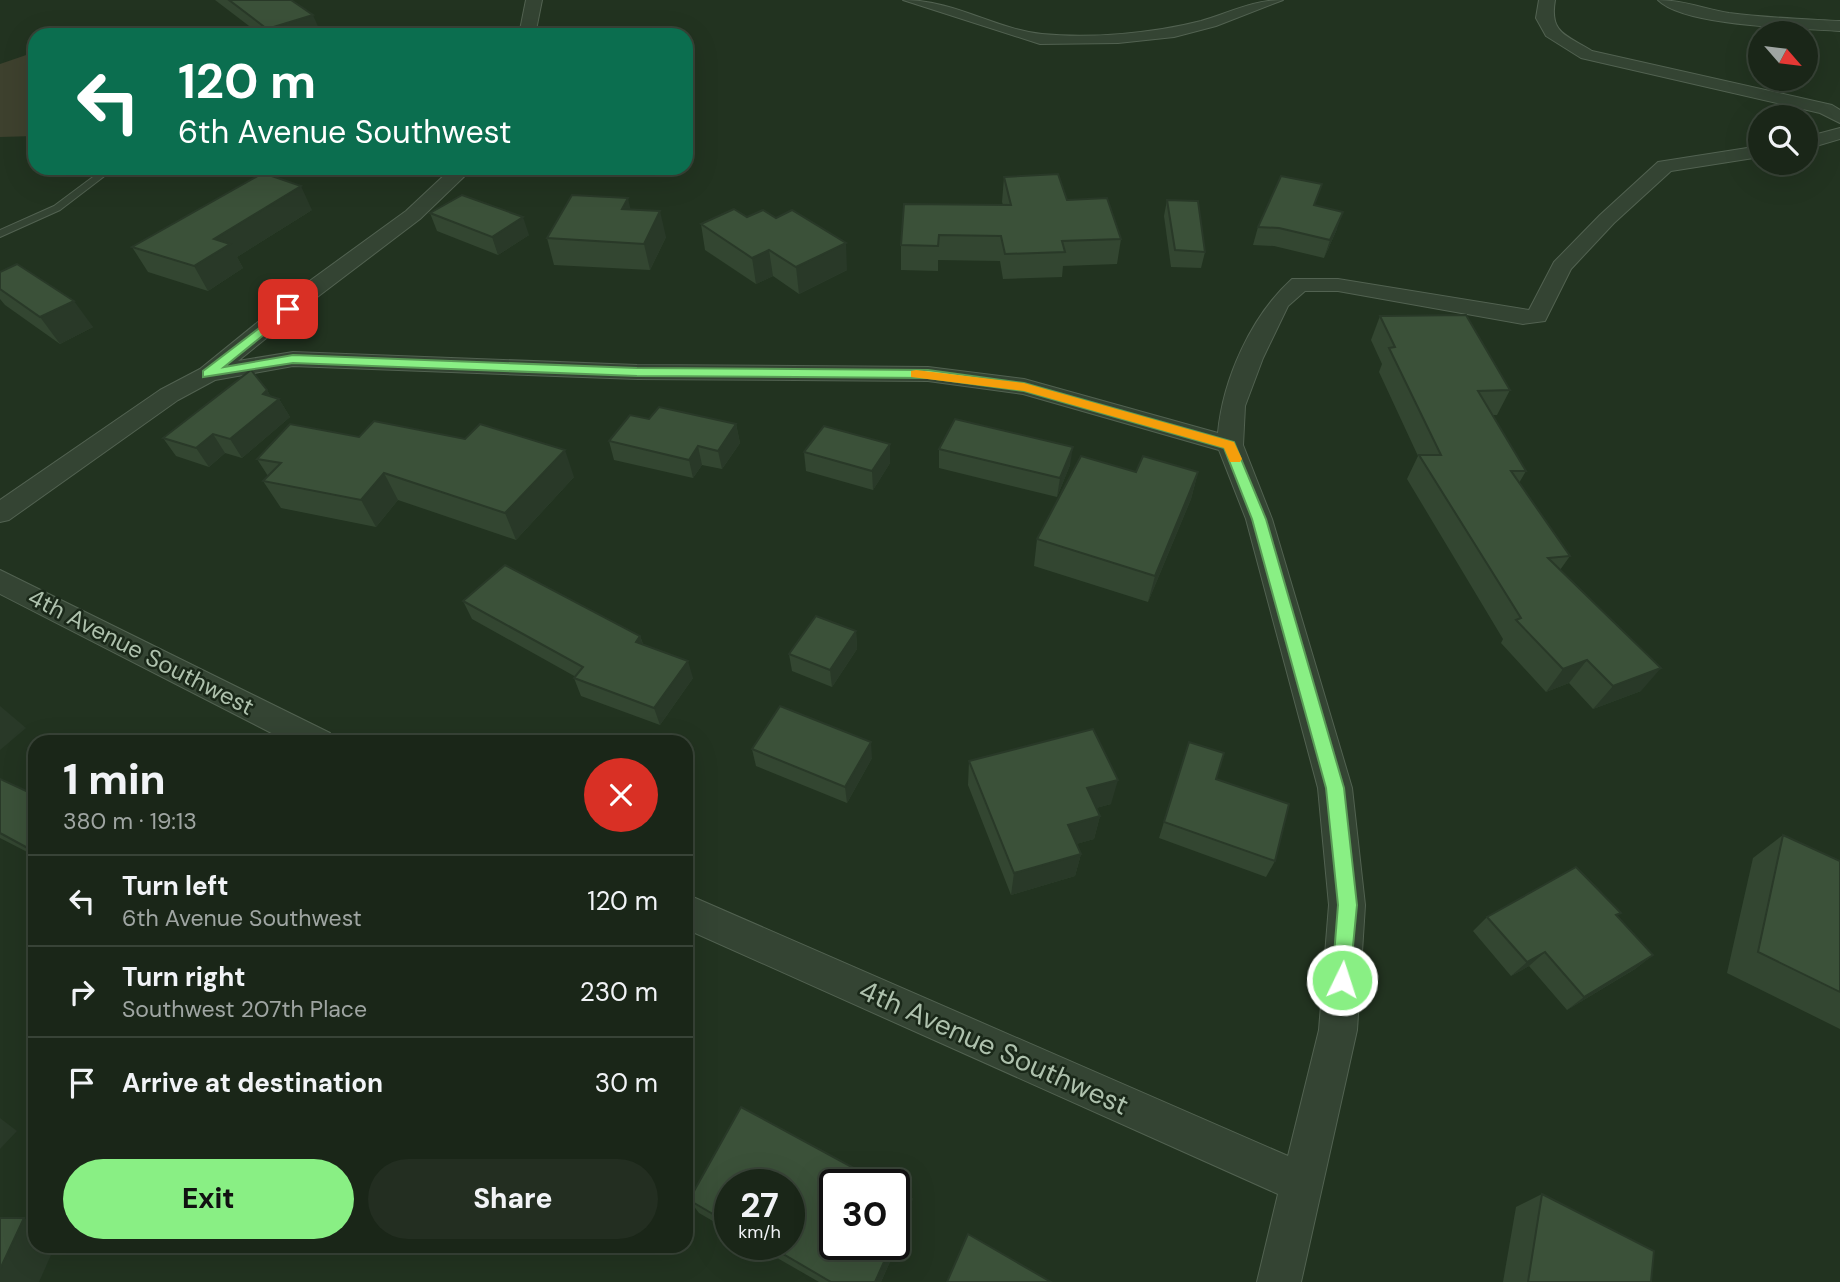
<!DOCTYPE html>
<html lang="en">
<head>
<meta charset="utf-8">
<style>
	body { margin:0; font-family:"DM Sans",sans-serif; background:#232e21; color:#f1f3f6; height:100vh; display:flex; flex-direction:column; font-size:26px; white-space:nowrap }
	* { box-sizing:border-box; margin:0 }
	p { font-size:23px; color:#9fa5a2 }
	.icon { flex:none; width:38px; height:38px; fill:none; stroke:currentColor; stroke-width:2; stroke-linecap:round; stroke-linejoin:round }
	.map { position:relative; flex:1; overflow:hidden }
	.panel { position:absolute; left:28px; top:735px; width:665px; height:518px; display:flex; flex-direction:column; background:#1a2618; border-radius:21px; box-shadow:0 7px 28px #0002,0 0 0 2px #384337 }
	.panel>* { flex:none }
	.hud { position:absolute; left:28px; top:28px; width:665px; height:147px; border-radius:21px; box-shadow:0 7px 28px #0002,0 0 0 2px #384337; background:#0b6e4f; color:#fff; overflow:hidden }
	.needle { width:46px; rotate:118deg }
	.tools { position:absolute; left:1748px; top:21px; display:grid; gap:14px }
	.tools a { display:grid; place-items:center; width:70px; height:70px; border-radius:50%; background:#1a2618; box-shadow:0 7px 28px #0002,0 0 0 2px #384337; font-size:35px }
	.speed { position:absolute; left:714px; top:1169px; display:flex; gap:14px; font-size:35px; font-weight:700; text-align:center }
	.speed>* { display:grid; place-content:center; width:91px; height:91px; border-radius:50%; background:#1a2618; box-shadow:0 7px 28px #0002,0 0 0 2px #384337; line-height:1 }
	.speed small { font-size:18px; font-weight:400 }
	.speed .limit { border:4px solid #111; border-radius:10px; background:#fff; color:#111 }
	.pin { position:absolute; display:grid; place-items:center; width:60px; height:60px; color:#fff; margin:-30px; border-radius:14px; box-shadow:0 4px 10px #0006 }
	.me { position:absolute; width:77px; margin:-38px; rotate:4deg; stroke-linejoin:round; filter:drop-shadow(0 0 5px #0008) }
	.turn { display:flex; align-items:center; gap:24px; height:147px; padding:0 35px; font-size:32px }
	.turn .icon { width:91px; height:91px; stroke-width:2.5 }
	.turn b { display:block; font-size:49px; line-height:60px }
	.round { display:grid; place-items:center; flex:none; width:74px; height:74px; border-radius:37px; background:#232e21 }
	.summary { display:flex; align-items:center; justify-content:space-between; height:119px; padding:0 35px }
	h1 { font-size:42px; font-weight:800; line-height:52px }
	.primary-button { display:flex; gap:14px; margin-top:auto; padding:14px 35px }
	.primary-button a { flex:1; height:80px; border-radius:42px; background:#89ef84; color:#111; font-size:28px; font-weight:800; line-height:80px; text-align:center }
	.primary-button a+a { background:#232e21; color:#f1f3f6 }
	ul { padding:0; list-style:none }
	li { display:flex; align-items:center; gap:21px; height:91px; padding:0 35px; border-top:2px solid #384337 }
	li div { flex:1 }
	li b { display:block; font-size:26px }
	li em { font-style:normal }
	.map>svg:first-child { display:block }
</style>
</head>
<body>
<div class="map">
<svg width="1840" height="1282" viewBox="0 0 1840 1282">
	<rect width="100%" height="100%" fill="#223320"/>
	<path fill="#3e412e" d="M 35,52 L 35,136 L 0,137 L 0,64 Z"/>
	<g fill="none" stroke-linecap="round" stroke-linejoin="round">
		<g stroke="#526251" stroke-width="2">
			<path id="lane" d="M 105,168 L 115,168 L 60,210 L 0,237 L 0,230 L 54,206 Z"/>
		</g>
		<g stroke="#526251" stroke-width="2">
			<g id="street">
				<path d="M 526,0 L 542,0 L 535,35 L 519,35 Z"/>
				<path d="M 903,0 C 954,0 995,29 1042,34 C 1091,39 1154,33 1201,21 C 1229,13 1253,0 1283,0 L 1216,26 L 1174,37 L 1118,43 L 1040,44 Z"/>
				<path d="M 1539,0 L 1555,0 C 1549,34 1567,35 1592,51 L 1832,105 L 1840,110 L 1840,123 L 1820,113 L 1581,58 L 1546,36 L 1536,18 Z"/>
				<path d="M 1658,0 C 1683,0 1705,9 1729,13 C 1766,18 1803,19 1840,21 L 1840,31 C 1801,28 1685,27 1658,0 Z"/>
				<path d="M 1840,128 L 1840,139 L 1806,149 L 1806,137 Z"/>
				<path d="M 1760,146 L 1760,157 L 1671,171 L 1614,223 L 1571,269 L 1545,321 L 1523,324 L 1338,291 L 1305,291 L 1288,306 L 1263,358 L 1245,406 L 1243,445 L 1272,519 L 1352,788 L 1365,905 L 1357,1030 L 1301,1282 L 1257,1282 L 1278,1194 L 686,929 L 686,894 L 1288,1156 L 1319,1030 L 1329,905 L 1318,788 L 1246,519 L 1219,450 L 1023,394 L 928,381 L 637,379 L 293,366 L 215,380 L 178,400 L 9,520 L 0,522 L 0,500 L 160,390 L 200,369 L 300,288 L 406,211 L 452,168 L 473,168 L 420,219 L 316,298 L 238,361 L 293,352 L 637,365 L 928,367 L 1024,379 L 1218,433 C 1223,379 1251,316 1292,279 L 1338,279 L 1529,310 L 1554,262 L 1600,215 L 1658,162 Z"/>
				<path d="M 0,570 L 330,733 L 335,742 L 289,742 L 0,594 Z"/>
			</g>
		</g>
		<use href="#lane" fill="#344433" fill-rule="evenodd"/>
		<use href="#street" fill="#344433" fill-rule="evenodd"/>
	</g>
	<g fill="#334631">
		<path d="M 215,0 L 291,0 L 320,31 L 307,35 L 261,35 Z"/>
		<path d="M 1004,177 L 1067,200 L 1121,239 L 1117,264 L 1063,266 L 1062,277 L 1003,279 L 1000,261 L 938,260 L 938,271 L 901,270 L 901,245 L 1003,205 L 1002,202 Z"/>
		<path d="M 1167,200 L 1205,252 L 1201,268 L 1171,267 L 1164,216 Z"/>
		<path d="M 1315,205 L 1337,229 L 1324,258 L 1274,246 L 1253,245 L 1258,227 Z"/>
		<path d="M 312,210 L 237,257 L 243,268 L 208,291 L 148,272 L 132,247 Z"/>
		<path d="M 430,213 L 529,235 L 498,255 L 437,231 Z"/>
		<path d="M 701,224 L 847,270 L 799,294 L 773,276 L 756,284 L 705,250 Z"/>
		<path d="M 666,237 L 650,270 L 554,265 L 547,238 Z"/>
		<path d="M 0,272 L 93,327 L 60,344 L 5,305 L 0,299 Z"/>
		<path d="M 1380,316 L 1510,390 L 1497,415 L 1493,415 L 1526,471 L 1519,483 L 1570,556 L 1560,570 L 1641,691 L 1593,709 L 1569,683 L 1546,692 L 1501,643 L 1503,639 L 1407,479 L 1418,456 L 1379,372 L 1382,364 L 1371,340 Z"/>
		<path d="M 267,390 L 271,397 L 279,399 L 290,417 L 242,458 L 225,453 L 209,467 L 176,456 L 163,438 Z"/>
		<path d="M 649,419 L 736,424 L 740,443 L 722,469 L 702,465 L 693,478 L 614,460 L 609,441 Z"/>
		<path d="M 939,449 L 1070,465 L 1057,497 L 939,468 Z"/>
		<path d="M 804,452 L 890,463 L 873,490 L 806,471 Z"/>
		<path d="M 257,459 L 574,477 L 516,540 L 398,500 L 376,527 L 281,508 L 263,481 L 268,476 Z"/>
		<path d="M 1136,472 L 1198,472 L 1191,499 L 1148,602 L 1034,566 L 1037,539 Z"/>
		<path d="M 463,601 L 640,636 L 643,644 L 693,678 L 660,725 L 581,696 L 574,678 L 576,677 L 472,619 Z"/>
		<path d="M 856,631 L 857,649 L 832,687 L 792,671 L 789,654 Z"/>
		<path d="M 1189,742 L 1275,861 L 1266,877 L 1159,838 Z"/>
		<path d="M 752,749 L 872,758 L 847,803 L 756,766 Z"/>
		<path d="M 969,761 L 1111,804 L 1096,808 L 1100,816 L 1094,839 L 1076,844 L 1081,854 L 1075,876 L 1011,895 L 968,785 Z"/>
		<path d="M 0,779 L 35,795 L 35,856 L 0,838 Z"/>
		<path d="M 1783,835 L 1840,861 L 1840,1029 L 1727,973 L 1753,858 Z"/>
		<path d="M 1617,916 L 1653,955 L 1635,969 L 1567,1010 L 1529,966 L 1511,976 L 1473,931 L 1487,917 Z"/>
		<path d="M 741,1107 L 885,1185 L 835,1185 L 835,1244 L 894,1244 L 894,1190 L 912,1199 L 912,1212 L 881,1282 L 819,1282 L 753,1244 L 789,1244 L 789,1185 L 730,1185 L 730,1231 L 699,1213 L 689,1200 Z"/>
		<path d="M 1542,1194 L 1651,1282 L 1503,1282 L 1516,1207 Z"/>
	</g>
	<g fill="#293928">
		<path d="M 313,15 L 320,31 L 307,35 L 269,35 L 267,29 Z"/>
		<path d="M 301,186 L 312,210 L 237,257 L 243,268 L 208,291 L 194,266 L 214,239 Z"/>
		<path d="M 628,198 L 634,225 L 622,209 Z"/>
		<path d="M 660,211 L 666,237 L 650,270 L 644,244 Z"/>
		<path d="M 1343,212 L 1337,229 L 1324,258 L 1330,240 Z"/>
		<path d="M 523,217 L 529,235 L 498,255 L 492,237 Z"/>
		<path d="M 846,243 L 847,270 L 799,294 L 796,267 Z"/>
		<path d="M 769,250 L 773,276 L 756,284 L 752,258 Z"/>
		<path d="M 74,301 L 93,327 L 60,344 L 40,317 Z"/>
		<path d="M 267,390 L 275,403 L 279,399 L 290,417 L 242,458 L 230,439 L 263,394 Z"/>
		<path d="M 736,424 L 740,443 L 722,469 L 718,451 Z"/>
		<path d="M 213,434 L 225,453 L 209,467 L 196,448 Z"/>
		<path d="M 890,444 L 890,463 L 873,490 L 872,471 Z"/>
		<path d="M 698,446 L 702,465 L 693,478 L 689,460 Z"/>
		<path d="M 1073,447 L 1070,465 L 1057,497 L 1060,478 Z"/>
		<path d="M 565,450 L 574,477 L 516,540 L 505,513 Z"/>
		<path d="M 1198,472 L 1191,499 L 1148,602 L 1155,576 Z"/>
		<path d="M 384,473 L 398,500 L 376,527 L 361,500 Z"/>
		<path d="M 856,631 L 857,649 L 832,687 L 830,670 Z"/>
		<path d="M 640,636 L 646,654 L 636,642 Z"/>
		<path d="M 1587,660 L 1569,683 L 1546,692 L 1563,669 Z"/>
		<path d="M 688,661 L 693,678 L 660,725 L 654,708 Z"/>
		<path d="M 1661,668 L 1641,691 L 1593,709 L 1613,686 Z"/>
		<path d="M 0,706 L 26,728 L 0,750 Z"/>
		<path d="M 871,742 L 872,758 L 847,803 L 845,787 Z"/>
		<path d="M 1118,780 L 1111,804 L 1081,812 L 1087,788 Z"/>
		<path d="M 1100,816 L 1094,839 L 1063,848 L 1068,825 Z"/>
		<path d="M 1081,854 L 1075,876 L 1011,895 L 1014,873 Z"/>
		<path d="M 1545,952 L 1529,966 L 1511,976 L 1527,962 Z"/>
		<path d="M 1653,955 L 1635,969 L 1567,1010 L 1584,997 Z"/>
		<path d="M 0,1118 L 17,1131 L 0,1149 Z"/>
		<path d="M 912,1199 L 912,1212 L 881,1282 L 875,1282 L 892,1244 L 894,1244 L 894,1239 Z"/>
		<path d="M 24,1218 L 35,1222 L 35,1246 L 55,1246 L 39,1282 L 0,1282 L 0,1269 Z"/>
	</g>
	<g fill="#3b5139" stroke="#293928" stroke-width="2">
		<path d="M 229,0 L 291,0 L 313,15 L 267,29 Z"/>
		<path d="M 263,173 L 301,186 L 214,239 L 230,244 L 194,266 L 132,247 Z"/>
		<path d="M 1058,174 L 1067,200 L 1107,198 L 1121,239 L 1062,241 L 1065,252 L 1005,254 L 1001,236 L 939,235 L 938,246 L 901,245 L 904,204 L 1011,205 L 1004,177 Z"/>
		<path d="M 1281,176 L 1322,184 L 1314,205 L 1343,212 L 1330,240 L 1279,228 L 1258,227 Z"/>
		<path d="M 462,195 L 523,217 L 492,237 L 430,213 Z"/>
		<path d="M 572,195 L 628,198 L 622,209 L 660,211 L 644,244 L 547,238 Z"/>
		<path d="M 1167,200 L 1198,201 L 1205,252 L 1175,250 Z"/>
		<path d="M 734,209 L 747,217 L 763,210 L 776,218 L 792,210 L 846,243 L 796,267 L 769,250 L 752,258 L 701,224 Z"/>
		<path d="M 17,264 L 74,301 L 40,317 L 0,289 L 0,272 Z"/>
		<path d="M 1466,315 L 1510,390 L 1478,391 L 1526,471 L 1511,471 L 1570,556 L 1548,558 L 1661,668 L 1613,686 L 1587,660 L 1563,669 L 1516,620 L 1521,618 L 1419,455 L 1441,455 L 1389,348 L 1395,347 L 1380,316 Z"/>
		<path d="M 251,370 L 267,390 L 263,394 L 279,399 L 230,439 L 213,434 L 196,448 L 163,438 Z"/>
		<path d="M 659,407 L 736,424 L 718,451 L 698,446 L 689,460 L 609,441 L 630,415 L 649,419 Z"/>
		<path d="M 955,419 L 1073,447 L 1060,478 L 939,449 Z"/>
		<path d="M 374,421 L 465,439 L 480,424 L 565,450 L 505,513 L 384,473 L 361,500 L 263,481 L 281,463 L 257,459 L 290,424 L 359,437 Z"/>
		<path d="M 824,426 L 890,444 L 872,471 L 804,452 Z"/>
		<path d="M 1081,456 L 1136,472 L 1143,456 L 1198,472 L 1155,576 L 1037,539 Z"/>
		<path d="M 505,565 L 640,636 L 636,642 L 688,661 L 654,708 L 574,678 L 583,667 L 463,601 Z"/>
		<path d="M 816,616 L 856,631 L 830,670 L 789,654 Z"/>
		<path d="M 780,706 L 871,742 L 845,787 L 752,749 Z"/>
		<path d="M 1093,729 L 1118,780 L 1087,788 L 1100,816 L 1068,825 L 1081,854 L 1014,873 L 969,761 Z"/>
		<path d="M 1189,742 L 1224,753 L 1216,779 L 1289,804 L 1275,861 L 1164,822 Z"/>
		<path d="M 0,779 L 35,795 L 35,852 L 0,833 Z"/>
		<path d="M 1783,835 L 1840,861 L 1840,992 L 1758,952 Z"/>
		<path d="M 1576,867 L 1621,913 L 1616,915 L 1653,955 L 1584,997 L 1545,952 L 1527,962 L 1487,917 Z"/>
		<path d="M 741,1107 L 885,1185 L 835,1185 L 835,1244 L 892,1244 L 875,1282 L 831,1282 L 766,1244 L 789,1244 L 789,1185 L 730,1185 L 730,1224 L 689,1200 Z"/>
		<path d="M 894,1190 L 912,1199 L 894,1239 Z"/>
		<path d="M 1542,1194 L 1654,1251 L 1651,1282 L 1528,1282 Z"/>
		<path d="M 0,1218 L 24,1218 L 0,1269 Z"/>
		<path d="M 968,1234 L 1051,1282 L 947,1282 Z"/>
	</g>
	<path fill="#89ef84" stroke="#599b56" stroke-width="2" d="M 288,306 L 292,307 L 292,312 L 224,367 L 293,355 L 637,368 L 928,370 L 1024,383 L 1234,442 L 1266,519 L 1344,788 L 1357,905 L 1349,987 L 1342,990 L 1335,987 L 1332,980 L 1338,905 L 1326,788 L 1252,519 L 1224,448 L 1024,391 L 928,378 L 637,376 L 293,363 L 203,377 L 203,371 Z"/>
	<path fill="#f59e0b" d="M 916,370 L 1024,383 L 1234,442 L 1242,459 L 1240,462 L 1230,462 L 1224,448 L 1024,391 L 911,377 L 911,371 Z"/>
	<g text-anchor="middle" stroke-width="5" stroke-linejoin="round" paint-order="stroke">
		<g font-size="24" fill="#aec1ad" stroke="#1a2819">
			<text transform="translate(141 652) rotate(27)" y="8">4th Avenue Southwest</text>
		</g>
		<g font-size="28" fill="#aec1ad" stroke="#1a2819">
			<text transform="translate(994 1047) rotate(24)" y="10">4th Avenue Southwest</text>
		</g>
	</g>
</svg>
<div class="tools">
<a><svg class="needle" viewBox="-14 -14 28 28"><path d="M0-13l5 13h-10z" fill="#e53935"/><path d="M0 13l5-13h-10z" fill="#9fa5a2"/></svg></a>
<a><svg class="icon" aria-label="search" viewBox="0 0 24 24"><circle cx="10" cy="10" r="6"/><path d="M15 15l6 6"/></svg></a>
</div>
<div class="speed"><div>27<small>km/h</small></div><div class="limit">30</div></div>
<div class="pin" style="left:288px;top:309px;background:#d93025"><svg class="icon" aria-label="arrive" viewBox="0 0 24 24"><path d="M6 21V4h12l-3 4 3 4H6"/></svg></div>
<svg class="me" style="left:1342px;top:980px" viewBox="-20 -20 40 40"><circle r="17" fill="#89ef84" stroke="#fff" stroke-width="3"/><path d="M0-11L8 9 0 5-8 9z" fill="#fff"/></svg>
<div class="hud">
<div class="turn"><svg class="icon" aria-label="left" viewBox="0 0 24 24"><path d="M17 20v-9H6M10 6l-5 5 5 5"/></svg><div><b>120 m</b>6th Avenue Southwest</div></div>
</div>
<section class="panel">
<div class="summary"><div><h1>1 min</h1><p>380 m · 19:13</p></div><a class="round" style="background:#d93025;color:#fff"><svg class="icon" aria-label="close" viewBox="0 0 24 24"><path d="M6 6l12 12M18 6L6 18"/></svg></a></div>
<ul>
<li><svg class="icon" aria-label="left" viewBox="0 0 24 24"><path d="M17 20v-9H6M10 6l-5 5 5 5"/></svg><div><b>Turn left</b><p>6th Avenue Southwest</p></div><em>120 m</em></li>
<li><svg class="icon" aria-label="right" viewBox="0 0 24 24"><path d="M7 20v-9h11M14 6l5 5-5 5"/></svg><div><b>Turn right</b><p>Southwest 207th Place</p></div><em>230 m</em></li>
<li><svg class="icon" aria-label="arrive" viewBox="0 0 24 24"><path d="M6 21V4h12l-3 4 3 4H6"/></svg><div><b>Arrive at destination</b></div><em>30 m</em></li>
</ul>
<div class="primary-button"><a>Exit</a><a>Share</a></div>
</section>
</div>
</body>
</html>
